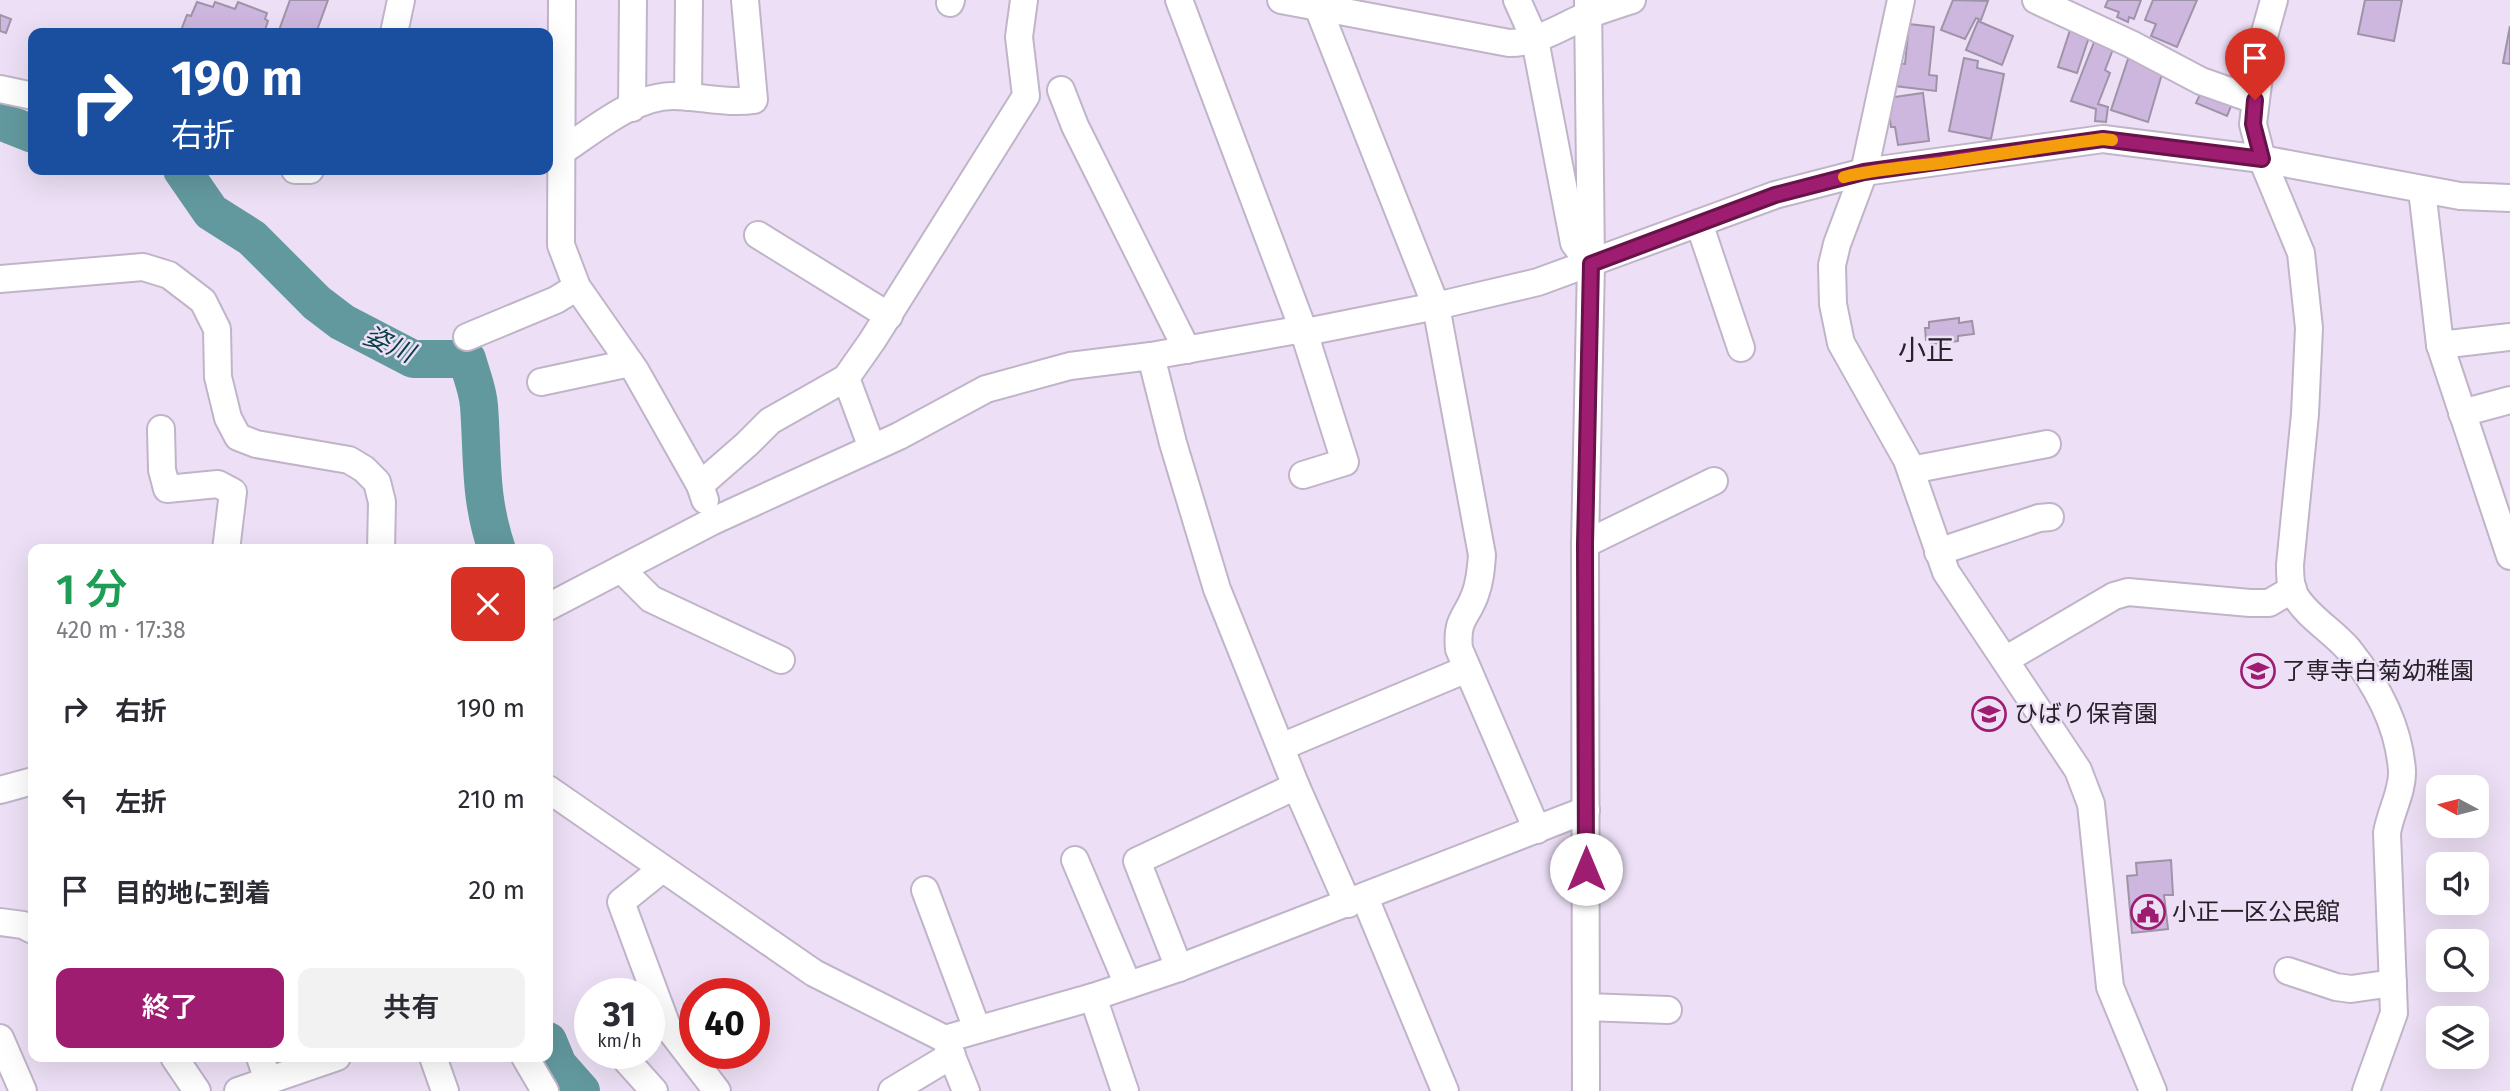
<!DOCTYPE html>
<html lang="ja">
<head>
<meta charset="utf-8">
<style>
	body { margin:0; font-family:"Fira Sans","Noto Sans JP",sans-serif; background:#f2f2f3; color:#2b2b33; height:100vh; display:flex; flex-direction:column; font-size:26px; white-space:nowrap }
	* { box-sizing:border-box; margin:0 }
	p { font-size:23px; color:#7c7c81 }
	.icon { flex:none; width:38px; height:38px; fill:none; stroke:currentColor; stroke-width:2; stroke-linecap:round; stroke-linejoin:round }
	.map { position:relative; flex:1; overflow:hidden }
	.details { position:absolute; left:28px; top:544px; width:525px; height:518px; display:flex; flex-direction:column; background:#fff; border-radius:14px; box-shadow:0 7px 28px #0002 }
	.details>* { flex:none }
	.guide { position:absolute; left:28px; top:28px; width:525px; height:147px; border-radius:14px; box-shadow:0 7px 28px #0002; background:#1a4fa0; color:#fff; overflow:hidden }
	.needle { width:46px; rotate:277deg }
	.tools { position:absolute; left:2426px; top:775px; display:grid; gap:14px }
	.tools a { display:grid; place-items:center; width:63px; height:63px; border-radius:14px; background:#fff; box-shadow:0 7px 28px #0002; font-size:35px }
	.speed { position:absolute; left:574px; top:978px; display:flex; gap:14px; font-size:35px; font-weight:700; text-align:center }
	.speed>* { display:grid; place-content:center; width:91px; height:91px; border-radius:50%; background:#fff; box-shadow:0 7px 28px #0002; line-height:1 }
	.speed small { font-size:18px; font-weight:400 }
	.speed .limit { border:10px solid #d22; background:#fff; color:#111 }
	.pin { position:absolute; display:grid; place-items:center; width:60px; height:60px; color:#fff; margin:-72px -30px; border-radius:50% 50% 50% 0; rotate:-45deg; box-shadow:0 0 7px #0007 }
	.pin .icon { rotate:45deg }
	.me { position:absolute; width:77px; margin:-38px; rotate:0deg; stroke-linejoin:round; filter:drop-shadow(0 0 5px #0008) }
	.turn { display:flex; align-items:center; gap:24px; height:147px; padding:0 28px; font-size:32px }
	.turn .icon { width:91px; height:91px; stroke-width:2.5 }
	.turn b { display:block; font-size:49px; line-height:60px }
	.round { display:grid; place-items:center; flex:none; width:74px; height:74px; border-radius:14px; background:#f2f2f3 }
	.overview { display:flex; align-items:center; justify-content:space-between; height:119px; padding:0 28px }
	h1 { font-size:42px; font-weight:600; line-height:52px; color:#1e9e55 }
	.action { display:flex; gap:14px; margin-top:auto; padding:14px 28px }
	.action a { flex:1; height:80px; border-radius:14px; background:#9e1d70; color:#fff; font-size:28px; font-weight:600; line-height:80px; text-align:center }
	.action a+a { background:#f2f2f3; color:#2b2b33 }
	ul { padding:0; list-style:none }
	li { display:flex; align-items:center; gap:21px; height:91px; padding:0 28px }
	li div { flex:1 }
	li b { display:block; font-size:26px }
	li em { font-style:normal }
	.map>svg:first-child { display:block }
</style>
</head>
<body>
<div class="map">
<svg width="2510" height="1091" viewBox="0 0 2510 1091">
	<rect width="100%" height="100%" fill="#ede0f6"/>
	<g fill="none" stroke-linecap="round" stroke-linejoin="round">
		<g stroke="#62999f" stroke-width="38">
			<path d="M 0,121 L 33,134"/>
			<path d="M 182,170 L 211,212 L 252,238 L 317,303 L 342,322 L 413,359 L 467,359 C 471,374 478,390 479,406 C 483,459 479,497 497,550"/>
			<path d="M 548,1041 L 558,1065 L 581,1091"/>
		</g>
	</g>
	<g fill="#ceb7de" stroke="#9f93a8" stroke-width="2">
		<path d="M 290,0 L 328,0 L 316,33 L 278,33 Z"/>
		<path d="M 1953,0 L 1988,1 L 1981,20 L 1976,18 L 1965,39 L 1941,30 Z"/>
		<path d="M 2108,0 L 2141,0 L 2134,19 L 2129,17 L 2128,22 L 2117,17 L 2119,12 L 2105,7 Z"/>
		<path d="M 2153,0 L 2197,0 L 2177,47 L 2151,36 L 2156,24 L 2145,20 Z"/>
		<path d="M 2365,0 L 2402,0 L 2394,41 L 2358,34 Z"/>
		<path d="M 197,2 L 213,7 L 215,2 L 235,9 L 238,2 L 267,13 L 265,19 L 268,21 L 264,33 L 180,33 L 187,15 L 191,16 Z"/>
		<path d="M 0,15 L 11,19 L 6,33 L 0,31 Z"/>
		<path d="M 1978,21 L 2013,36 L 2002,65 L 1966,50 Z"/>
		<path d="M 1909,24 L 1934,27 L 1929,75 L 1937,76 L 1936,91 L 1895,86 L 1897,63 L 1905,64 Z"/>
		<path d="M 2072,24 L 2091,31 L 2077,73 L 2058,67 Z"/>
		<path d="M 2510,26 L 2510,64 L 2503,63 Z"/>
		<path d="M 2096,37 L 2115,44 L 2105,70 L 2110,73 L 2098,104 L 2108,107 L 2106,122 L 2095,121 L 2096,109 L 2071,101 Z"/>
		<path d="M 2129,56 L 2164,67 L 2148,122 L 2111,110 Z"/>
		<path d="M 1964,58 L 1978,61 L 1977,68 L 2004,74 L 1991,139 L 1949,131 Z"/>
		<path d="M 2204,86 L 2234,99 L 2227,116 L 2196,103 Z"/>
		<path d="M 1923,93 L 1929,141 L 1898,145 L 1895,127 L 1891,127 L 1887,98 Z"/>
		<path d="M 1959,318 L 1959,323 L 1972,321 L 1974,334 L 1958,336 L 1958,341 L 1931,344 L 1931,340 L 1926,340 L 1925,328 L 1929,328 L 1929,322 Z"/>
		<path d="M 2171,860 L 2173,895 L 2164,895 L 2168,929 L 2132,933 L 2127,876 L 2137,875 L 2136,863 Z"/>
	</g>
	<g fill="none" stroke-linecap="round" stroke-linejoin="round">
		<g stroke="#c0b4c9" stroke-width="30">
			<g id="minor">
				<path d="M 562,0 L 561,245 L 577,287 L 635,370 L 700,485 L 705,500"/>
				<path d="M 1179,0 L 1303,329 L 1345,462 L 1303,475"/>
				<path d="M 1281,0 L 1509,43 C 1538,43 1560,27 1586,16 C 1600,10 1617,5 1632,0"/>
				<path d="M 1315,0 L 1436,306 L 1482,555 C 1481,569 1480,582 1475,595 C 1466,619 1456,619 1459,649 L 1537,830"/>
				<path d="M 1517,0 L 1535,40 L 1574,243 L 1587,260"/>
				<path d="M 1901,0 L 1864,172 L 1837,244 L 1832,265 L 1833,304 L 1841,343 L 1907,460 L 1946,572 L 2078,770 L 2091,804 L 2110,987 L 2153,1091"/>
				<path d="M 2036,0 L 2131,44 L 2201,81 L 2255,100"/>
				<path d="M 2274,0 L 2264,36 L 2253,124 L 2262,159 L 2301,253 L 2309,328 L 2305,414 L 2290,565 C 2290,576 2290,588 2296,597 C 2309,618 2333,631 2349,650 C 2377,685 2399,725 2402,771 C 2403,791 2390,813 2387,833 L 2394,1013 L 2366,1091"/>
				<path d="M 950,3 L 951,0"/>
				<path d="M 394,33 L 401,0"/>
				<path d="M 0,89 L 33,96"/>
				<path d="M 1061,90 L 1075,126 L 1187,350"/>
				<path d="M 688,97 L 689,0"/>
				<path d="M 632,108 L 633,0"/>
				<path d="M 561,152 C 593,131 633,96 673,96 C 700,96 727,104 754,100 L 745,0"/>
				<path d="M 295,170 L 310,170"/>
				<path d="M 2422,190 L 2440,345 L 2510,556"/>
				<path d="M 1699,223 L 1741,348"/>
				<path d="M 758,235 L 889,316"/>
				<path d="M 0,279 L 143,267 L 169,275 L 203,301 L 217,329 L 218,377 L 228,418 L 238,437 L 256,444 L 349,460 L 364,469 L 377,482 L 382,502 L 381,550"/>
				<path d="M 467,337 L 556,300 L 577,287"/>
				<path d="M 2440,345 L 2510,337"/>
				<path d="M 1151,356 L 1173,443 L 1217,589 L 1296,786 L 1348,904"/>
				<path d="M 846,378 L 872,448"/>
				<path d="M 541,382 L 630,363"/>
				<path d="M 2462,413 L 2510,400"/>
				<path d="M 161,429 L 162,470 L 167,489 L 218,484 L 233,492 L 226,550"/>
				<path d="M 1911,470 L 2047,444"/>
				<path d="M 700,485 L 747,444 L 770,421 L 846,378 L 872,341 L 1026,96 L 1019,37 L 1024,0"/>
				<path d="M 1585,544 L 1714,481"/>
				<path d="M 1938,552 L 2039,518 L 2050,517"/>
				<path d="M 621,569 L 651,599 L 781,660"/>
				<path d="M 548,607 L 713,521 L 899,436 L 986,389 L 1070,366 L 1151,356 L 1303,329 L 1311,331 L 1436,306 L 1538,282 L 1775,195 L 1864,172 L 2103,139 L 2262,159 L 2460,196 L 2510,198"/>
				<path d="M 2005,660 L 2114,596 L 2128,592 L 2250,603 L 2269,603 L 2293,589"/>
				<path d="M 1281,747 L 1467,669"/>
				<path d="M 548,789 L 814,973 L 945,1039 L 966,1091"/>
				<path d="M 0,790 L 33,781"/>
				<path d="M 1075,860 L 1128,985"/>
				<path d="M 662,869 L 621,902 L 667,1026 L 717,1091"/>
				<path d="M 925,890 L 977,1029"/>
				<path d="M 1365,898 L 1445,1091"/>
				<path d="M 0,922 L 23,925 L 33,930"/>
				<path d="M 1179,968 L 1137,861 L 1296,786"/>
				<path d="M 2288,971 L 2336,987 L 2351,989 L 2393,983"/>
				<path d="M 1093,997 L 1125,1091"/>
				<path d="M 1586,1007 L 1668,1010"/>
				<path d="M 0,1038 L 23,1091"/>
				<path d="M 945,1039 L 1093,997 L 1179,968 L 1586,810"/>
				<path d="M 621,1054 L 654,1091"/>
				<path d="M 174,1057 L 197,1091"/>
				<path d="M 260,1057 L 268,1081"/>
				<path d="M 433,1057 L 445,1091"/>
				<path d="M 525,1057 L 545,1091"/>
				<path d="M 238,1091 L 337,1057"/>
				<path d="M 892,1091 L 952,1055"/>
				<path d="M 1586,1091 L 1585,544 L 1591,264 L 1588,0"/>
			</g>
		</g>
		<use href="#minor" stroke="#fff" stroke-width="26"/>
	</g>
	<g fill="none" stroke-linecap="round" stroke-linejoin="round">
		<g stroke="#671349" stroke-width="18">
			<path id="route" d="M 1586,869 L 1585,544 L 1591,264 L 1775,195 L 1864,172 L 2103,139 L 2262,159 L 2253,124 L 2255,100"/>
		</g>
		<use href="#route" stroke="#9e1d70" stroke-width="12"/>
		<path stroke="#f59e0b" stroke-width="12" d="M 1844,177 C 1876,169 1909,167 1941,163 C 1995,155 2049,146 2103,139 L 2112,140"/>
	</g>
	<defs>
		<g id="school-ring" transform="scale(1.75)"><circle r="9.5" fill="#ede0f6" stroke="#9e1d70" stroke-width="1.5"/><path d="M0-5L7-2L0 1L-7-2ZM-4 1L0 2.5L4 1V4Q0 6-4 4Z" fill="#9e1d70"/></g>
		<g id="civic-ring" transform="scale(1.75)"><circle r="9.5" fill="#ede0f6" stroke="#9e1d70" stroke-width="1.5"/><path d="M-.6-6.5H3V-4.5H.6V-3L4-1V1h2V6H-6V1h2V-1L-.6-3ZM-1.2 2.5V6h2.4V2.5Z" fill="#9e1d70"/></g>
	</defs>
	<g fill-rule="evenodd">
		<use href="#school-ring" x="2258" y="671"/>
		<use href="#school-ring" x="1989" y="714"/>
		<use href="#civic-ring" x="2148" y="912"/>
	</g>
	<g text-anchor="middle" stroke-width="5" stroke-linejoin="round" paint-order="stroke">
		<g font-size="24" fill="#27222a" stroke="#ede0f6" text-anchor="start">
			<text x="2282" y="679">了専寺白菊幼稚園</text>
			<text x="2014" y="722">ひばり保育園</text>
			<text x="2172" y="920">小正一区公民館</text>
		</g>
		<g font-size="26" font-style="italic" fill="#083f44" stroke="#ede0f6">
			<text transform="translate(389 344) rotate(24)" y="9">姿川</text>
		</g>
		<g font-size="28" fill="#27222a" stroke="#ede0f6">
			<text x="1926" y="360">小正</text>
		</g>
	</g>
</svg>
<div class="tools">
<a><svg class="needle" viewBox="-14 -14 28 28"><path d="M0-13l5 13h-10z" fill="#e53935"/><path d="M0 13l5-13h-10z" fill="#7c7c81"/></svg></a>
<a><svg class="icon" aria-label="sound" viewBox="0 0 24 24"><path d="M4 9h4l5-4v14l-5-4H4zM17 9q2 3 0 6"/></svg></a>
<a><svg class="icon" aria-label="search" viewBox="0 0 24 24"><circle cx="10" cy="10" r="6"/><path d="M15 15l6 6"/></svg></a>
<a><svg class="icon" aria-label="layers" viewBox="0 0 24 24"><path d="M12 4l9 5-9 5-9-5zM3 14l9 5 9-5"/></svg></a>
</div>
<div class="speed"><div>31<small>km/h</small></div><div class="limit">40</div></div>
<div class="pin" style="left:2255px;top:100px;background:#d93025"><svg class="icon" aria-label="arrive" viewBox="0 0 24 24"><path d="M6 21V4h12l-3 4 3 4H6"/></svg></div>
<svg class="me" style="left:1586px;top:869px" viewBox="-20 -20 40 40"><circle r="19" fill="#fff"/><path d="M0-13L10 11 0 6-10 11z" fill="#9e1d70"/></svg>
<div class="guide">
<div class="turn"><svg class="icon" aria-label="right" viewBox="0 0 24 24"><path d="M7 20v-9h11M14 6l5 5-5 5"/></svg><div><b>190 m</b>右折</div></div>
</div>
<section class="details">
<div class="overview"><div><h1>1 分</h1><p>420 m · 17:38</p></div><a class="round" style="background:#d93025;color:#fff"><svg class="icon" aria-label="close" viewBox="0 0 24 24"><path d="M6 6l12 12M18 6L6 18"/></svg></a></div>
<ul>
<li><svg class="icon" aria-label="right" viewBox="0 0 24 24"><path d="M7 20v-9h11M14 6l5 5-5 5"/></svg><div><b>右折</b></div><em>190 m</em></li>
<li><svg class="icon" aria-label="left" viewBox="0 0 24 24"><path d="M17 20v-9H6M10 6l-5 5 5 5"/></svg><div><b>左折</b></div><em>210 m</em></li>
<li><svg class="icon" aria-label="arrive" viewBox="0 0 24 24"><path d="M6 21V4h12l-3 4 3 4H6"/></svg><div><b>目的地に到着</b></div><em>20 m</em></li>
</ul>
<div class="action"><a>終了</a><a>共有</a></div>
</section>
</div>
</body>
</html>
